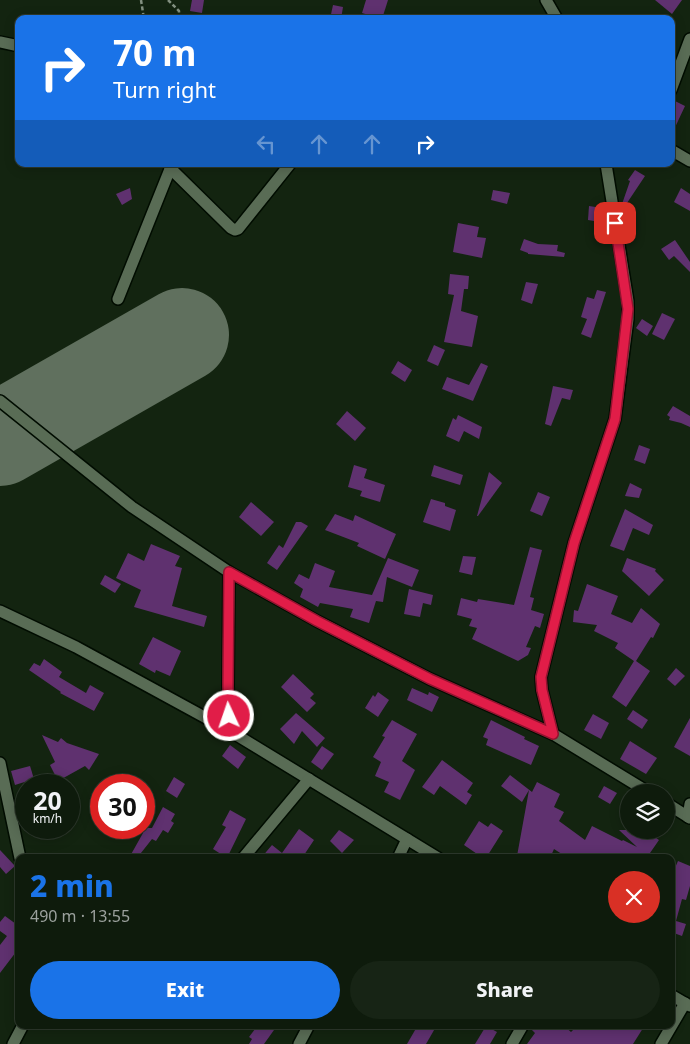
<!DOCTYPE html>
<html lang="en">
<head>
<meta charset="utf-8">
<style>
	body { margin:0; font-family:"Noto Sans",sans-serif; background:#172415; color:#f1f3f6; height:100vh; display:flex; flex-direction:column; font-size:19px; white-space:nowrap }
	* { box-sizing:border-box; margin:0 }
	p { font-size:16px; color:#9ba19d }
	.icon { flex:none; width:28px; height:28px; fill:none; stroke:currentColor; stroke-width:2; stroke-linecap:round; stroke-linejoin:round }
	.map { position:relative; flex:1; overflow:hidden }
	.sheet { position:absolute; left:15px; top:854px; width:660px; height:175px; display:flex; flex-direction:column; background:#0e1b0c; border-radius:10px; box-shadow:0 2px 12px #0003,0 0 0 1px #2e392d }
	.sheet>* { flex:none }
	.guide { position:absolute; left:15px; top:15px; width:660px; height:152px; border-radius:10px; box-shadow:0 2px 12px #0003,0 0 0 1px #2e392d; background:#1a73e8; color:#fff; overflow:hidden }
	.controls { position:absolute; left:620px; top:784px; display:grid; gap:10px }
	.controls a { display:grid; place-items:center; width:55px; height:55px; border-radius:50%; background:#0e1b0c; box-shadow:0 2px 12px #0003,0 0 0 1px #2e392d; font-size:25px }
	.speed { position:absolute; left:15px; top:774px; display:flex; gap:10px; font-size:25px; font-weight:700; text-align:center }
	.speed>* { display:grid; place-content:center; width:65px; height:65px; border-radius:50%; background:#0e1b0c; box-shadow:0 2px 12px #0003,0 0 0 1px #2e392d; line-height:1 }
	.speed small { font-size:12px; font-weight:400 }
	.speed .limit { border:8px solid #d22; background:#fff; color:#111 }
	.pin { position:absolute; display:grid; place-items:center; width:42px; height:42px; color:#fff; margin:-21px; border-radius:10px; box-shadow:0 2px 8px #0006 }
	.me { position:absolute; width:55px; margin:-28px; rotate:357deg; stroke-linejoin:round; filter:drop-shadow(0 0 4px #0008) }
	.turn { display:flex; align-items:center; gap:18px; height:105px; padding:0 15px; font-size:22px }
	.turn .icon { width:65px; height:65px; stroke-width:2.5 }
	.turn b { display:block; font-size:35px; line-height:42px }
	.lanes { display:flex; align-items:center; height:48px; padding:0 15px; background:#0003; justify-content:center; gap:25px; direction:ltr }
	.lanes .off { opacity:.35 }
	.round { display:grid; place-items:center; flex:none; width:52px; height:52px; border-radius:26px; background:#172415 }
	.headline { display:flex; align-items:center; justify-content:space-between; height:85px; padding:0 15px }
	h1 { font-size:30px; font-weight:800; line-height:38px; color:#1a73e8 }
	.button { display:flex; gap:10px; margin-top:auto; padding:10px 15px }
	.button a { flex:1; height:58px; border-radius:30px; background:#1a73e8; color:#fff; font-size:20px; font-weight:800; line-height:58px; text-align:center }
	.button a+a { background:#172415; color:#f1f3f6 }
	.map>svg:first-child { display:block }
</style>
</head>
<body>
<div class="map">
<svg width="690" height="1044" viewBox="0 0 690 1044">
	<rect width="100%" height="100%" fill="#132410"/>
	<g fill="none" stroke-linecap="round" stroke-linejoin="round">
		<path stroke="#60705e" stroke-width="94" d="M 0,439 L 182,335"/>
	</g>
	<g fill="#5f316f">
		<path d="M 192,0 L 204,0 L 202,13 L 190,11 Z"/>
		<path d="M 366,0 L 388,0 L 382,19 L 362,13 Z"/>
		<path d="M 655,0 L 682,0 L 672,14 Z"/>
		<path d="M 333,5 L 343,7 L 341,19 L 330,19 Z"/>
		<path d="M 675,101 L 685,106 L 671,136 L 671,109 Z"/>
		<path d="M 635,170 L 645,176 L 625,206 L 622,204 L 630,181 L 628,180 Z"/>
		<path d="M 130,188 L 132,199 L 122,205 L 116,194 Z"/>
		<path d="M 681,188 L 690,194 L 690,211 L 674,202 Z"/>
		<path d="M 493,190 L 510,193 L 507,204 L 491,200 Z"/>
		<path d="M 589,206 L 602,208 L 600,222 L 588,220 Z"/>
		<path d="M 458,223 L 479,227 L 477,237 L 486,238 L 482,258 L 453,252 Z"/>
		<path d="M 524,239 L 538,244 L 558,245 L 557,251 L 565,253 L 564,257 L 528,254 L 528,253 L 520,250 Z"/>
		<path d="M 675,240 L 690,262 L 690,272 L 674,256 L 669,260 L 661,249 Z"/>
		<path d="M 450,274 L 469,276 L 468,289 L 464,289 L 461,311 L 478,316 L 472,347 L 444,342 L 454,295 L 448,294 Z"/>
		<path d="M 526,282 L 538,284 L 532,304 L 521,300 Z"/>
		<path d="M 597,290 L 606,292 L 591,338 L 581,334 L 587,319 L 581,317 L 587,297 L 594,299 Z"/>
		<path d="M 662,313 L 675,319 L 664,340 L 652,334 Z"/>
		<path d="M 642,319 L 653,326 L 647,336 L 636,328 Z"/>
		<path d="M 434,345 L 445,350 L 438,366 L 427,361 Z"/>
		<path d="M 398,361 L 412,370 L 405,382 L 391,373 Z"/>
		<path d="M 481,363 L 488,366 L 473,401 L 442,389 L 447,377 L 469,385 Z"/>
		<path d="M 553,386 L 573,390 L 570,400 L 562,398 L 551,426 L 545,424 Z"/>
		<path d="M 673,406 L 690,416 L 690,427 L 681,423 L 669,420 L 670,417 L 667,415 Z"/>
		<path d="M 347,411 L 366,428 L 355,441 L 336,424 Z"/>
		<path d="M 458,415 L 482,427 L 479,439 L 464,431 L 459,442 L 446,436 L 453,418 L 456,420 Z"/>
		<path d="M 639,445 L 650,449 L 645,464 L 634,460 Z"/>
		<path d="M 354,465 L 367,469 L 364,478 L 385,485 L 380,502 L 360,496 L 362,491 L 348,487 Z"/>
		<path d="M 434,465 L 463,475 L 460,485 L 431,476 Z"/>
		<path d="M 489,472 L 502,483 L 478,516 L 477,516 Z"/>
		<path d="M 630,483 L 642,489 L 639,498 L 625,496 Z"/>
		<path d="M 538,492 L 550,497 L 542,516 L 530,511 Z"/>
		<path d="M 431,499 L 445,503 L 445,506 L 456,510 L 450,531 L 423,522 Z"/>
		<path d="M 251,502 L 274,522 L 261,536 L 239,517 Z"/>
		<path d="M 625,509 L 653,525 L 649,535 L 633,528 L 624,551 L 610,546 Z"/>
		<path d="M 335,514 L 353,521 L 355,515 L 396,534 L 385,559 L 357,546 L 359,543 L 325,530 Z"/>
		<path d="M 296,522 L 301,522 L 308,526 L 277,570 L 267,563 L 279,545 L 283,548 Z"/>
		<path d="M 151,544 L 180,556 L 175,566 L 182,568 L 172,606 L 207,616 L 204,627 L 134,607 L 141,590 L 116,578 L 128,553 L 144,561 Z"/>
		<path d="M 530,547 L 542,550 L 530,597 L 534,598 L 531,610 L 544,614 L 540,628 L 535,626 L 526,647 L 531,648 L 528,655 L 518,661 L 472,639 L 477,628 L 469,626 L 472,619 L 457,615 L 461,598 L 477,602 L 478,599 L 514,605 Z"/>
		<path d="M 463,556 L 476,557 L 472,575 L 459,572 Z"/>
		<path d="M 388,558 L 419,570 L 412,587 L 387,577 L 383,602 L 376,601 L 369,623 L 350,617 L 353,609 L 320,603 L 318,607 L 300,597 L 303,589 L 294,583 L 299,574 L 309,579 L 315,563 L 335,571 L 329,587 L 372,595 Z"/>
		<path d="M 627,558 L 656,569 L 655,571 L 664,580 L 649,596 L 622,571 Z"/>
		<path d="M 105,575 L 121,584 L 115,593 L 100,584 Z"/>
		<path d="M 587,584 L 618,596 L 611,614 L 632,623 L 641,608 L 660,624 L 653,638 L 651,637 L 636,661 L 650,671 L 626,707 L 612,697 L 634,661 L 615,648 L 618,643 L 594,631 L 597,625 L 573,622 L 574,610 L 578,611 Z"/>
		<path d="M 409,589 L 433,595 L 431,605 L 423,603 L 420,617 L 404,614 Z"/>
		<path d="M 153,637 L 181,651 L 170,676 L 156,670 L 155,673 L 139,664 Z"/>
		<path d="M 44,659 L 62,672 L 59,677 L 86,693 L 90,685 L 104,693 L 94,711 L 60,693 L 61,692 L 29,670 L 34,663 L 40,666 Z"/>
		<path d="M 676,668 L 685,676 L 675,686 L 667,679 Z"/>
		<path d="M 293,674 L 314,694 L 310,698 L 316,703 L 307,712 L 281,687 Z"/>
		<path d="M 412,688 L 428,695 L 429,692 L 439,697 L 432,712 L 407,700 Z"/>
		<path d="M 378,692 L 389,700 L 378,717 L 365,708 L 373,695 L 375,697 Z"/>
		<path d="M 633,710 L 648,720 L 642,729 L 627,719 Z"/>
		<path d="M 296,713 L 325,738 L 317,747 L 302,731 L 294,744 L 280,729 Z"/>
		<path d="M 593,714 L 609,723 L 601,739 L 584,730 Z"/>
		<path d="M 690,718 L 690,756 L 674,747 Z"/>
		<path d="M 392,720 L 417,734 L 402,761 L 415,770 L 400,800 L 384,792 L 389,782 L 375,776 L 381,762 L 373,757 L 385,737 L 382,736 Z"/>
		<path d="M 491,720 L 525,737 L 524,739 L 539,746 L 531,765 L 486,745 L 488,739 L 483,737 Z"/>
		<path d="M 42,735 L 58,742 L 61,738 L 67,743 L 99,754 L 89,770 L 85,766 L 58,781 L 50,765 L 55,762 Z"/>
		<path d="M 630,741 L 657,758 L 646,774 L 620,759 Z"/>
		<path d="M 230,745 L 246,757 L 238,769 L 222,756 Z"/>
		<path d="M 322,746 L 334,754 L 322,770 L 311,762 Z"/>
		<path d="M 442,760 L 473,783 L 467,792 L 472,795 L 466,805 L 440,786 L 434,795 L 422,787 Z"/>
		<path d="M 30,766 L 34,779 L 15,785 L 11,771 Z"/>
		<path d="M 510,775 L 532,792 L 537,782 L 560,794 L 554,807 L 564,812 L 559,821 L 585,840 L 592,826 L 622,841 L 623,840 L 637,847 L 619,830 L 645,830 L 659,840 L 650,853 L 660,858 L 568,858 L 554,849 L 550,858 L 517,856 L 529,790 L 522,802 L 501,786 Z"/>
		<path d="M 174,777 L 185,784 L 177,798 L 166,791 Z"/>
		<path d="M 604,786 L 617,793 L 610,804 L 598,797 Z"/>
		<path d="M 163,807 L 175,814 L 171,821 L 174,823 L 168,833 L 163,830 L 156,841 L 152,839 L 137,858 L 129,858 L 143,833 L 133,828 L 152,828 Z"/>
		<path d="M 230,810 L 246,819 L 227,858 L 213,849 L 226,827 L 222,825 Z"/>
		<path d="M 479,821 L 488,827 L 491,823 L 503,831 L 486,858 L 483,858 L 464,845 Z"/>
		<path d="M 299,829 L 314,840 L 302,858 L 261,858 L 272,845 L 282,853 Z"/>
		<path d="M 339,830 L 354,840 L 342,853 L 330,841 Z"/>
		<path d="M 0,850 L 15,866 L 6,874 L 0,867 Z"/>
		<path d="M 678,861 L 690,866 L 690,886 L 686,900 L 682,899 L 676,921 L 686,924 L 682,936 L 671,932 L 671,877 Z"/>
		<path d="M 5,916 L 16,924 L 19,920 L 19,948 L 0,973 L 0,945 L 7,936 L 0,931 L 0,922 Z"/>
		<path d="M 258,1025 L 266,1025 L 274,1030 L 264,1044 L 249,1044 L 252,1039 L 249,1037 Z"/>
		<path d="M 418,1025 L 437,1025 L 426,1044 L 407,1044 Z"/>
		<path d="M 530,1025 L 563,1025 L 571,1032 L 578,1025 L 645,1025 L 633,1044 L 527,1044 L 535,1033 L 530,1028 Z"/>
		<path d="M 486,1026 L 497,1032 L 490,1044 L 475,1044 Z"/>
	</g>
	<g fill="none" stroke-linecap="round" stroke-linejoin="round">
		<g stroke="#010c00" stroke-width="14">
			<g id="street">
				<path d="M 546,0 L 557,19"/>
				<path d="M 0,42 L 19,46"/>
				<path d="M 671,90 L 690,39"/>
				<path d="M 671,150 L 690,161"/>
				<path d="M 170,168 L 231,228 L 235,230 L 238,229 L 290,164"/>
				<path d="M 118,299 L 172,164"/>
				<path d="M 0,401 L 132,507 L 229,572 L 317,621 L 430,679 L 553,734 L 648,792"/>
				<path d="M 229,572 L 228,686 L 230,731"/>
				<path d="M 0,611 L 76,647 L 230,731 L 438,858"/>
				<path d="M 553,734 L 542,690 L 541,677 L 574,543 L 615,419 L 628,319 L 628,301 L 606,164"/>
				<path d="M 0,763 L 20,858"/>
				<path d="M 666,803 L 690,818"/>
				<path d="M 688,817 L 690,804"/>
				<path d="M 243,858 L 309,779"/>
				<path d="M 398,858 L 407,839"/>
				<path d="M 671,995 L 690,1006"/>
				<path d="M 13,1044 L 23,1025"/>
				<path d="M 299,1044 L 309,1025"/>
				<path d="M 512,1044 L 523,1025"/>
				<path d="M 661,1044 L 685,1003"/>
			</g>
		</g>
		<g stroke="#839181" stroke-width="2.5" stroke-dasharray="4 2.5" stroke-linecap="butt">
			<path d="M 141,0 L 144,19"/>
			<path d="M 168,0 L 179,11 L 179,19"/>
		</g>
		<use href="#street" stroke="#596c55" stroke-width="11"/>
	</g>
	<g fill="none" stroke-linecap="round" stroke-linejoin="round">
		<g stroke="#92132f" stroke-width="12">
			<path id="route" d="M 229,716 L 228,686 L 229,572 L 317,621 L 430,679 L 553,734 L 542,690 L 541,677 L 574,543 L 615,419 L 628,309 L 615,223"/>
		</g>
		<use href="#route" stroke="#e11d48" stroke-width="9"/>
	</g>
</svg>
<div class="controls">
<a><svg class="icon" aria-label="layers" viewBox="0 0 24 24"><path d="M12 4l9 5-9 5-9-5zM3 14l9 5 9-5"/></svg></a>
</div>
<div class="speed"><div>20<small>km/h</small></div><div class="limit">30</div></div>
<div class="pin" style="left:615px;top:223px;background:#d93025"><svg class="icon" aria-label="arrive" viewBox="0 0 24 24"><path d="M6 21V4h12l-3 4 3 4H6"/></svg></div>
<svg class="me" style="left:229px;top:716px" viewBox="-20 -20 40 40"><circle r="17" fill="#e11d48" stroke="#fff" stroke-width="3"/><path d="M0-11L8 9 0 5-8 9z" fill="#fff"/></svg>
<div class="guide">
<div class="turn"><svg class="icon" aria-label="right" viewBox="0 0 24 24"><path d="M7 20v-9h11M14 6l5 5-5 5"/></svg><div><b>70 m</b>Turn right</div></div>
<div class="lanes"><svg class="icon off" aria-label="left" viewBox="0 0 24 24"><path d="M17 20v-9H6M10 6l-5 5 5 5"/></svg><svg class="icon off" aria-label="ahead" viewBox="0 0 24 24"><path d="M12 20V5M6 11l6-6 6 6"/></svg><svg class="icon off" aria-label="ahead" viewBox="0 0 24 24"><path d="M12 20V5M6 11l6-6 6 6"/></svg><svg class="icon" aria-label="right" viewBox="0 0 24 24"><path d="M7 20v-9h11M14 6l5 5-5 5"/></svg></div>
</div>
<section class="sheet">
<div class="headline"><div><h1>2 min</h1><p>490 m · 13:55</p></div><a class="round" style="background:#d93025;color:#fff"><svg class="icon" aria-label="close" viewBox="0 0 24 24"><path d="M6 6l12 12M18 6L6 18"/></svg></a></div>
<div class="button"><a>Exit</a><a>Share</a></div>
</section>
</div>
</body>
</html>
